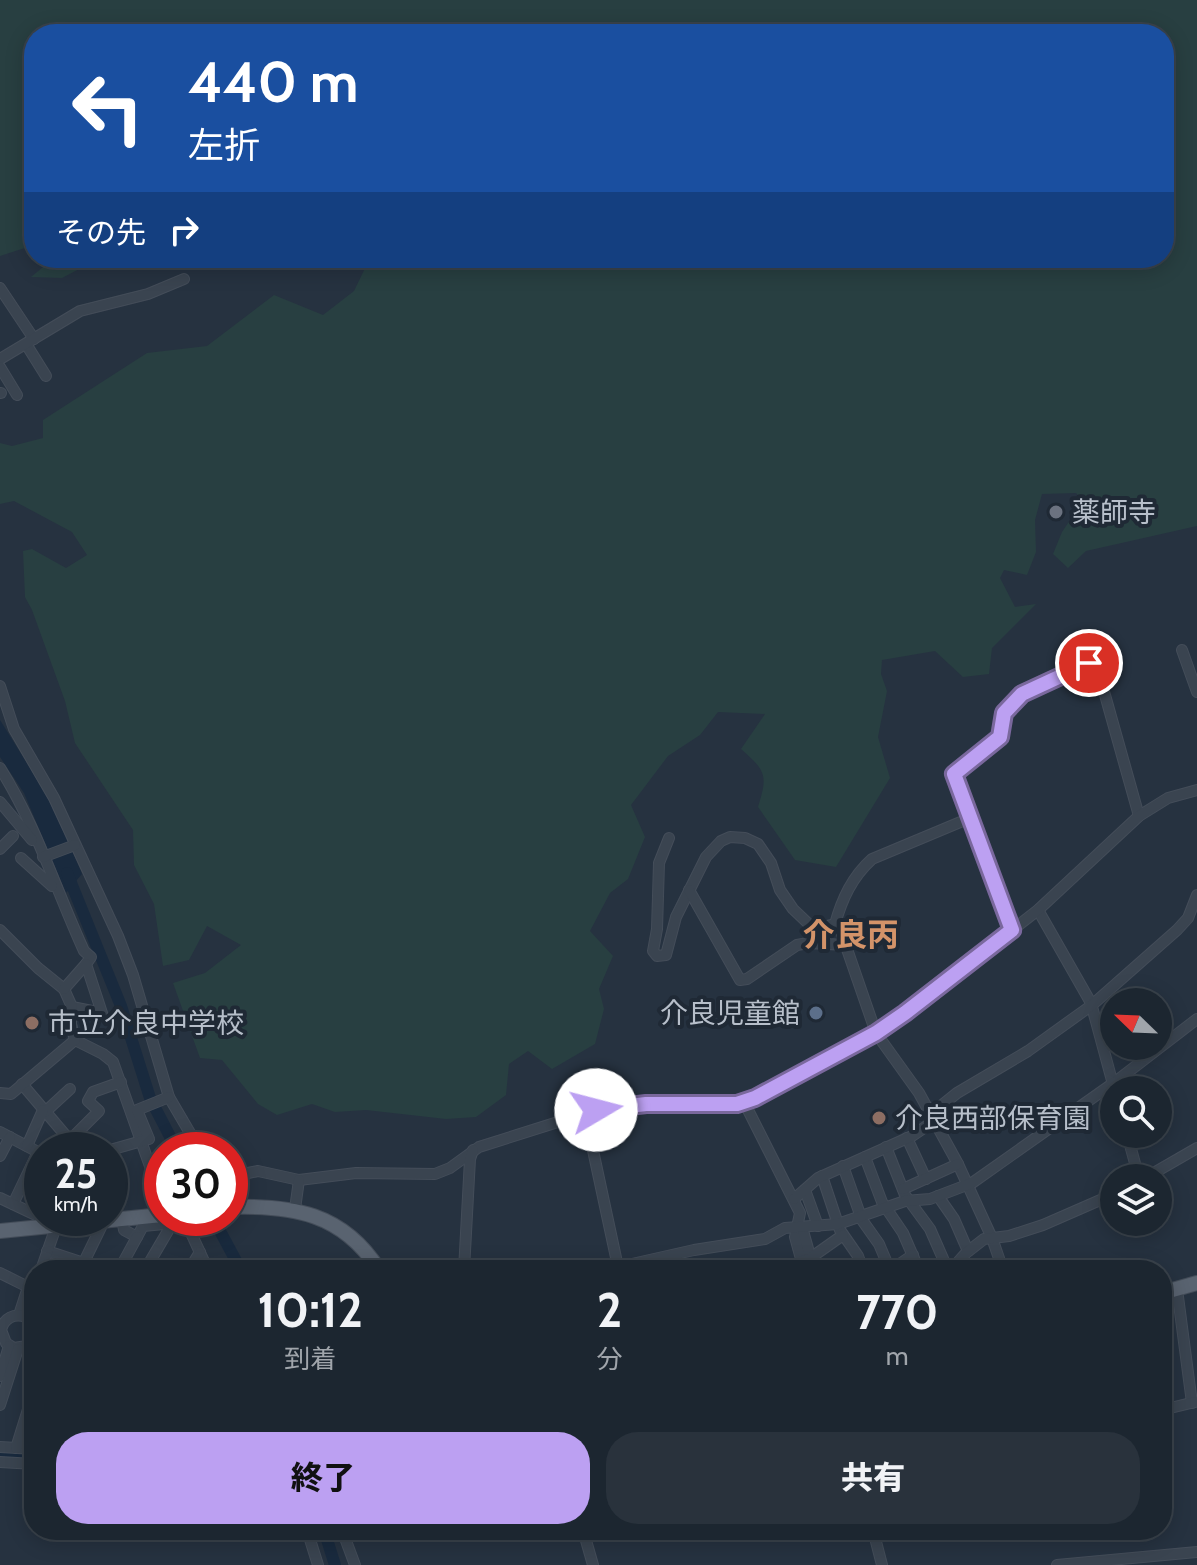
<!DOCTYPE html>
<html lang="ja">
<head>
<meta charset="utf-8">
<style>
	body { margin:0; font-family:Cabin,"Noto Sans JP",sans-serif; background:#29323c; color:#f1f3f6; height:100vh; display:flex; flex-direction:column; font-size:30px; white-space:nowrap }
	* { box-sizing:border-box; margin:0 }
	p { font-size:26px; color:#a0a5ab }
	.icon { flex:none; width:44px; height:44px; fill:none; stroke:currentColor; stroke-width:2; stroke-linecap:round; stroke-linejoin:round }
	.map { position:relative; flex:1; overflow:hidden }
	.sheet { position:absolute; left:24px; top:1260px; width:1148px; height:280px; display:flex; flex-direction:column; background:#1c2630; border-radius:32px; box-shadow:0 4px 20px #0003,0 0 0 2px #3a434c }
	.sheet>* { flex:none }
	.top-card { position:absolute; left:24px; top:24px; width:1150px; height:244px; border-radius:32px; box-shadow:0 4px 20px #0003,0 0 0 2px #3a434c; background:#1a4fa0; color:#fff; overflow:hidden }
	.needle { width:52px; rotate:293deg }
	.buttons { position:absolute; left:1100px; top:988px; display:grid; gap:16px }
	.buttons a { display:grid; place-items:center; width:72px; height:72px; border-radius:50%; background:#1c2630; box-shadow:0 4px 20px #0003,0 0 0 2px #3a434c; font-size:40px }
	.speed { position:absolute; left:24px; top:1132px; display:flex; gap:16px; font-size:40px; font-weight:700; text-align:center }
	.speed>* { display:grid; place-content:center; width:104px; height:104px; border-radius:50%; background:#1c2630; box-shadow:0 4px 20px #0003,0 0 0 2px #3a434c; line-height:1 }
	.speed small { font-size:20px; font-weight:400 }
	.speed .limit { border:12px solid #d22; background:#fff; color:#111 }
	.pin { position:absolute; display:grid; place-items:center; width:68px; height:68px; color:#fff; margin:-34px; border:4px solid #fff; border-radius:50%; box-shadow:0 2px 8px #0007 }
	.me { position:absolute; width:88px; margin:-44px; rotate:82deg; stroke-linejoin:round; filter:drop-shadow(0 0 6px #0008) }
	.turn { display:flex; align-items:center; gap:28px; height:168px; padding:0 32px; font-size:36px }
	.turn .icon { width:104px; height:104px; stroke-width:2.5 }
	.turn b { display:block; font-size:56px; line-height:68px }
	.then { display:flex; align-items:center; height:76px; padding:0 32px; background:#0003; gap:16px; font-size:30px }
	.eta { display:flex; justify-content:space-evenly; align-items:center; height:136px; text-align:center }
	.eta b { font-size:48px; font-weight:800; line-height:56px }
	.cta { display:flex; gap:16px; margin-top:auto; padding:16px 32px }
	.cta a { flex:1; height:92px; border-radius:32px; background:#bca0f2; color:#111; font-size:32px; font-weight:800; line-height:92px; text-align:center }
	.cta a+a { background:#29323c; color:#f1f3f6 }
	.map>svg:first-child { display:block }
</style>
</head>
<body>
<div class="map">
<svg width="1197" height="1565" viewBox="0 0 1197 1565">
	<rect width="100%" height="100%" fill="#263240"/>
	<g fill="#283f41">
		<path d="M 0,0 L 1197,0 L 1197,526 L 1086,551 L 1068,568 L 1053,554 L 1062,532 L 1083,501 L 1076,493 L 1042,494 L 1035,520 L 1036,552 L 1027,575 L 1004,570 L 1000,578 L 1015,607 L 1036,604 L 992,648 L 989,674 L 963,677 L 935,651 L 882,660 L 881,674 L 887,691 L 878,737 L 890,778 L 836,867 L 795,860 L 758,807 C 768,775 766,771 741,749 L 765,714 L 718,712 L 700,735 L 668,756 L 631,805 L 645,837 L 628,879 L 610,893 L 590,931 L 613,956 L 599,989 L 604,1009 L 595,1044 L 552,1069 L 528,1051 L 509,1064 L 506,1095 L 476,1117 L 446,1119 L 366,1110 L 335,1112 L 312,1104 L 277,1115 L 258,1104 L 222,1060 L 200,1058 L 173,983 L 205,973 L 241,945 L 207,926 L 189,960 L 163,966 L 154,904 L 134,865 L 133,830 L 75,743 L 65,701 L 32,610 L 25,597 L 23,551 L 32,549 L 66,568 L 87,555 L 72,532 L 14,501 L 0,504 L 0,443 L 12,446 L 43,438 L 43,420 L 147,353 L 207,346 L 274,295 L 323,315 L 354,291 L 370,258 L 1164,258 L 1164,34 L 34,34 L 34,245 L 0,256 Z"/>
		<path d="M 54,258 L 100,258 L 62,278 L 31,277 Z"/>
	</g>
	<path fill="#192a3e" d="M 0,720 L 53,805 L 82,874 L 66,893 L 24,793 L 0,757 Z"/>
	<g fill="none" stroke-linecap="round" stroke-linejoin="round">
		<g stroke="#192a3e" stroke-width="12">
			<path d="M 67,873 L 121,1006 L 150,1098 L 177,1150"/>
			<path d="M 213,1218 L 241,1270"/>
			<path d="M 0,1455 L 34,1457"/>
			<path d="M 324,1530 L 335,1565"/>
		</g>
		<g stroke="#444d59" stroke-width="12">
			<g id="minor">
				<path d="M 0,288 L 34,339"/>
				<path d="M 26,344 L 46,376"/>
				<path d="M 0,359 L 80,311 L 148,294 L 184,279"/>
				<path d="M 0,367 L 17,395"/>
				<path d="M 0,393 L 1,393"/>
				<path d="M 1182,650 L 1197,692"/>
				<path d="M 1098,670 L 1139,816"/>
				<path d="M 0,686 L 14,729 L 54,798 L 118,936 L 133,975 L 169,1097 L 200,1150"/>
				<path d="M 0,768 C 36,825 56,890 84,951 L 91,957 L 86,964 L 102,1013 L 72,1007"/>
				<path d="M 0,802 L 32,840"/>
				<path d="M 669,838 L 659,863 L 657,929 L 653,951 L 657,956 L 666,955 L 676,917 L 706,857 L 721,841 L 730,837 L 745,838 L 758,844 L 771,863 L 780,890 L 793,909 L 814,929 L 835,924"/>
				<path d="M 0,849 L 13,836"/>
				<path d="M 43,857 L 75,845"/>
				<path d="M 21,858 L 52,886"/>
				<path d="M 689,890 L 740,980 L 747,979 L 797,945 L 808,943 L 846,945"/>
				<path d="M 1038,910 L 1091,1003 L 1114,1088"/>
				<path d="M 835,924 L 839,926 L 876,1033 L 919,1093 L 958,1164 L 992,1238 L 1003,1270"/>
				<path d="M 835,924 C 842,899 852,877 872,859 L 970,818"/>
				<path d="M 0,930 L 38,968 L 64,989 L 72,1007 L 71,1024 L 75,1040 L 103,1054 L 113,1062 L 157,1186 L 162,1193"/>
				<path d="M 1012,930 L 954,774 L 1000,737 L 1004,713 L 1022,694 L 1089,663"/>
				<path d="M 64,989 L 86,964"/>
				<path d="M 22,1084 L 78,1150"/>
				<path d="M 0,1093 L 11,1094 L 75,1040"/>
				<path d="M 744,1102 L 797,1207 L 800,1213 L 795,1237 L 804,1270"/>
				<path d="M 45,1112 L 70,1089"/>
				<path d="M 585,1113 L 618,1267"/>
				<path d="M 931,1114 L 957,1093 L 1028,1051 L 1092,1005 L 1177,930 L 1188,918 L 1197,895"/>
				<path d="M 0,1132 L 38,1152 L 13,1204"/>
				<path d="M 1127,1134 L 1139,1178"/>
				<path d="M 907,1138 L 926,1179"/>
				<path d="M 70,1140 L 99,1111 L 88,1101 L 93,1092 L 121,1082"/>
				<path d="M 27,1146 L 43,1110"/>
				<path d="M 886,1147 L 905,1195 L 930,1229 L 948,1270"/>
				<path d="M 110,1150 L 149,1139 L 137,1110 L 169,1097"/>
				<path d="M 0,1156 L 10,1137"/>
				<path d="M 865,1157 L 882,1202 L 903,1233 L 919,1270"/>
				<path d="M 843,1166 L 862,1220 L 879,1244 L 890,1270"/>
				<path d="M 822,1176 L 840,1230 L 858,1256 L 863,1270"/>
				<path d="M 1145,1178 L 1197,1148"/>
				<path d="M 230,1184 L 248,1173 L 258,1171 L 299,1180 L 356,1173 L 435,1174 L 450,1168 L 479,1147 L 596,1110 L 646,1104 L 737,1104 L 755,1098 L 820,1064 L 905,1013 L 1038,910 L 1139,816 L 1168,798 L 1197,790"/>
				<path d="M 903,1189 L 958,1164"/>
				<path d="M 805,1190 L 818,1226"/>
				<path d="M 938,1196 L 954,1219 L 968,1251"/>
				<path d="M 0,1198 L 40,1217 L 47,1226"/>
				<path d="M 794,1199 L 818,1178 L 912,1136 L 934,1121"/>
				<path d="M 295,1209 L 299,1180"/>
				<path d="M 122,1219 L 124,1230 L 137,1237 L 143,1226 L 186,1222 L 208,1270"/>
				<path d="M 802,1227 L 814,1270"/>
				<path d="M 47,1251 L 105,1270"/>
				<path d="M 802,1261 L 809,1259 L 843,1235"/>
				<path d="M 83,1264 L 104,1221"/>
				<path d="M 41,1270 L 59,1218"/>
				<path d="M 119,1270 L 137,1237"/>
				<path d="M 145,1270 L 172,1224"/>
				<path d="M 189,1270 L 200,1252"/>
				<path d="M 464,1270 L 470,1159 L 473,1150"/>
				<path d="M 568,1270 L 590,1264 L 623,1266 L 694,1250 L 765,1239 L 785,1228 L 838,1224 L 905,1201 L 930,1199 L 972,1183 L 1115,1082 L 1197,1019"/>
				<path d="M 891,1270 L 913,1255"/>
				<path d="M 951,1270 L 966,1253 L 984,1239 L 1009,1236 L 1043,1225 L 1114,1194"/>
				<path d="M 0,1273 L 28,1287 L 19,1315"/>
				<path d="M 1177,1289 L 1192,1403"/>
				<path d="M 26,1317 L 34,1292"/>
				<path d="M 34,1327 L 26,1317 C 14,1313 4,1318 1,1330 L 6,1343 L 14,1348 L 27,1346 L 34,1337"/>
				<path d="M 0,1376 L 9,1346"/>
				<path d="M 0,1405 L 18,1349"/>
				<path d="M 1162,1410 L 1195,1402"/>
				<path d="M 0,1447 L 34,1449"/>
				<path d="M 16,1448 L 34,1390"/>
				<path d="M 0,1462 L 34,1464"/>
				<path d="M 307,1530 L 318,1565"/>
				<path d="M 342,1530 L 355,1565"/>
				<path d="M 583,1530 L 593,1565"/>
				<path d="M 873,1530 L 882,1565"/>
				<path d="M 1057,1565 L 1197,1552"/>
			</g>
		</g>
		<g stroke="#444d59" stroke-width="16">
			<g id="major">
				<path d="M 230,1207 C 292,1205 343,1213 379,1270"/>
				<path d="M 0,1231 L 162,1215"/>
				<path d="M 1162,1293 L 1197,1283"/>
			</g>
		</g>
		<use href="#minor" stroke="#3a4450" stroke-width="10"/>
		<use href="#major" stroke="#596370" stroke-width="14"/>
	</g>
	<g fill="none" stroke-linecap="round" stroke-linejoin="round">
		<g stroke="#7a689d" stroke-width="20">
			<path id="route" d="M 596,1110 L 646,1104 L 737,1104 L 755,1098 L 876,1033 L 905,1013 L 1012,930 L 954,774 L 1000,737 L 1004,713 L 1022,694 L 1089,663"/>
		</g>
		<use href="#route" stroke="#bca0f2" stroke-width="14"/>
	</g>
	<circle fill="#6b7280" stroke="#1f2935" stroke-width="3" cx="1056" cy="512" r="8"/>
	<circle fill="#5c6f8a" stroke="#1f2935" stroke-width="3" cx="816" cy="1013" r="8"/>
	<g fill="#8d6e63" stroke="#1f2935" stroke-width="3">
		<circle cx="32" cy="1023" r="8"/>
		<circle cx="879" cy="1118" r="8"/>
	</g>
	<g text-anchor="middle" stroke-width="8" stroke-linejoin="round" paint-order="stroke">
		<g font-size="28" fill="#b7bfca" stroke="#1f2935" text-anchor="start">
			<text x="1072" y="522">薬師寺</text>
			<text x="800" y="1023" text-anchor="end">介良児童館</text>
			<text x="48" y="1033">市立介良中学校</text>
			<text x="895" y="1128">介良西部保育園</text>
		</g>
		<g font-size="32" font-weight="bold" fill="#d39369" stroke="#1f2935">
			<text x="851" y="946">介良丙</text>
		</g>
	</g>
</svg>
<div class="buttons">
<a><svg class="needle" viewBox="-14 -14 28 28"><path d="M0-13l5 13h-10z" fill="#e53935"/><path d="M0 13l5-13h-10z" fill="#a0a5ab"/></svg></a>
<a><svg class="icon" aria-label="search" viewBox="0 0 24 24"><circle cx="10" cy="10" r="6"/><path d="M15 15l6 6"/></svg></a>
<a><svg class="icon" aria-label="layers" viewBox="0 0 24 24"><path d="M12 4l9 5-9 5-9-5zM3 14l9 5 9-5"/></svg></a>
</div>
<div class="speed"><div>25<small>km/h</small></div><div class="limit">30</div></div>
<div class="pin" style="left:1089px;top:663px;background:#d93025"><svg class="icon" aria-label="arrive" viewBox="0 0 24 24"><path d="M6 21V4h12l-3 4 3 4H6"/></svg></div>
<svg class="me" style="left:596px;top:1110px" viewBox="-20 -20 40 40"><circle r="19" fill="#fff"/><path d="M0-13L10 11 0 6-10 11z" fill="#bca0f2"/></svg>
<div class="top-card">
<div class="turn"><svg class="icon" aria-label="left" viewBox="0 0 24 24"><path d="M17 20v-9H6M10 6l-5 5 5 5"/></svg><div><b>440 m</b>左折</div></div>
<div class="then">その先<svg class="icon" aria-label="right" viewBox="0 0 24 24"><path d="M7 20v-9h11M14 6l5 5-5 5"/></svg></div>
</div>
<section class="sheet">
<div class="eta">
<div><b>10:12</b><p>到着</p></div>
<div><b>2</b><p>分</p></div>
<div><b>770</b><p>m</p></div>
</div>
<div class="cta"><a>終了</a><a>共有</a></div>
</section>
</div>
</body>
</html>
